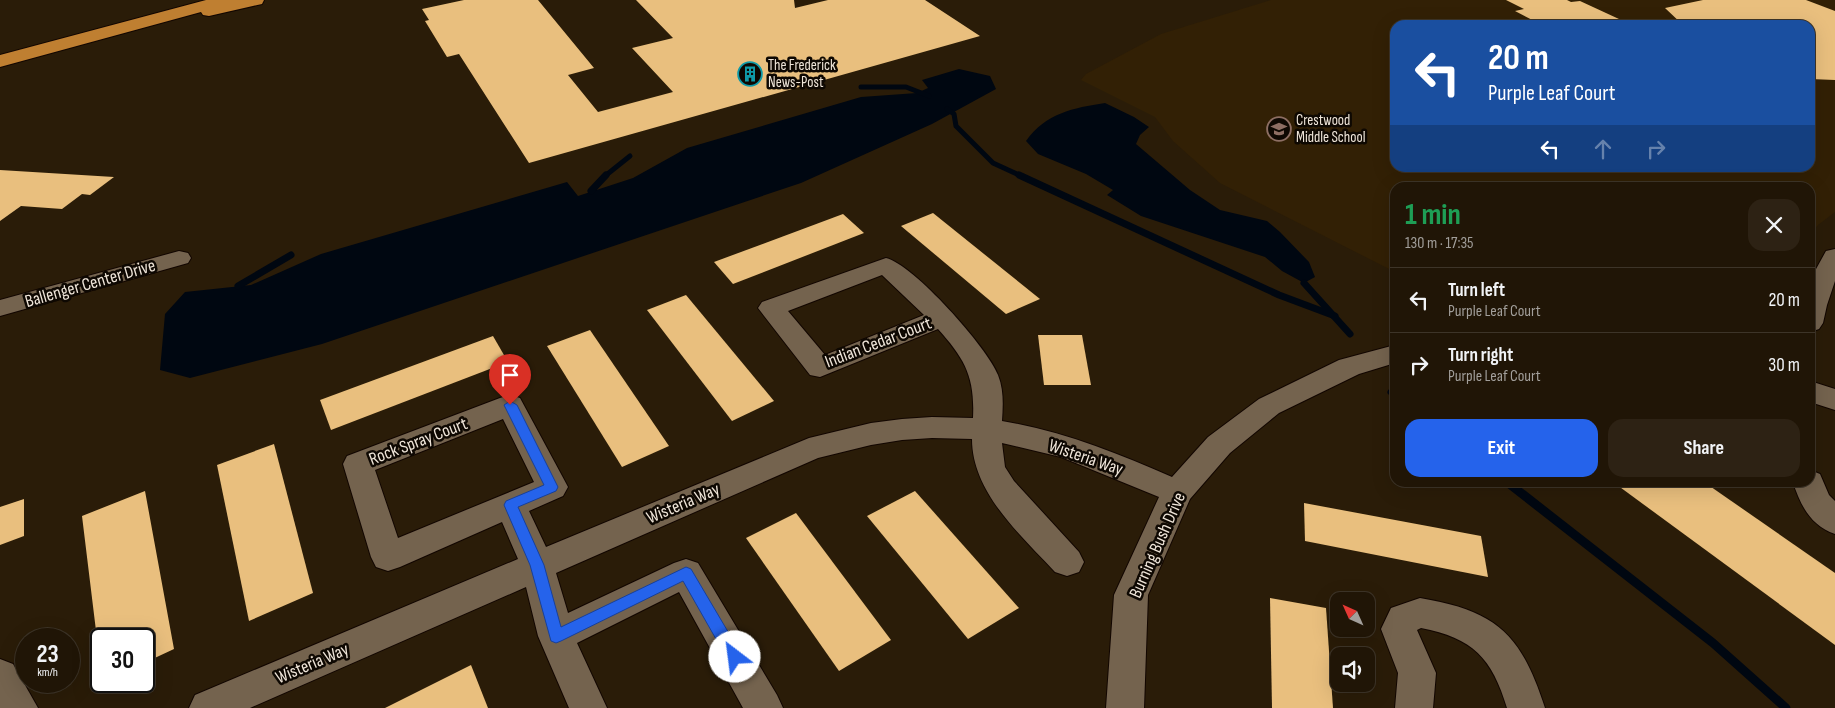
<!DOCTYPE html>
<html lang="en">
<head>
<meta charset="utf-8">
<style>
	body { margin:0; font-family:"Sofia Sans Condensed",sans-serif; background:#2d2214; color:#f1f3f6; height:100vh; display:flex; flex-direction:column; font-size:19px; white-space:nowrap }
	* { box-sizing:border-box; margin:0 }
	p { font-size:16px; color:#a29f9b }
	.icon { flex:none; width:28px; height:28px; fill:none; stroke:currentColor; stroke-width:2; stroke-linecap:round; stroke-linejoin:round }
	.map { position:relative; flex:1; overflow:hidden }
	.details { position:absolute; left:1390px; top:182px; width:425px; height:305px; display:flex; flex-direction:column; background:#201506; border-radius:15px; box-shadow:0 5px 20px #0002,0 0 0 1px #3d3428 }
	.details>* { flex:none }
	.guide { position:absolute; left:1390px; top:20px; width:425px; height:152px; border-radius:15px; box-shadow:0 5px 20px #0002,0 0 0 1px #3d3428; background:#1a4fa0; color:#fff; overflow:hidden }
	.needle { width:32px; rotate:315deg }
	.fabs { position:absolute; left:1330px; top:592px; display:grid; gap:10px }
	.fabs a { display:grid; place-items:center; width:45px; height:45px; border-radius:10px; background:#201506; box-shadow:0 5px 20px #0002,0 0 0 1px #3d3428; font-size:25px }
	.speed { position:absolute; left:15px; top:628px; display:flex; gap:10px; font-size:25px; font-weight:700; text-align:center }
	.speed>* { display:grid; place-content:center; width:65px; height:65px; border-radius:50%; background:#201506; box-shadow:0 5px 20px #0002,0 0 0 1px #3d3428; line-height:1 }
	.speed small { font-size:12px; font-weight:400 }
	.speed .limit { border:2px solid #111; border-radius:8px; background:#fff; color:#111 }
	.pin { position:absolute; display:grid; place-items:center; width:42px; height:42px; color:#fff; margin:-51px -21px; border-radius:50% 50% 50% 0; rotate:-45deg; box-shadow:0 0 5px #0007 }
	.pin .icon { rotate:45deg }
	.me { position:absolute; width:55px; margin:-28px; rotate:330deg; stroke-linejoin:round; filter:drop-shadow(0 0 4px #0008) }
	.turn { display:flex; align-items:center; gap:18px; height:105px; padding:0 15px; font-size:22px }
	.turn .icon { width:65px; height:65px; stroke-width:2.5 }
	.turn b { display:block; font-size:35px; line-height:42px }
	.lanes { display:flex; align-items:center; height:48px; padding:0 15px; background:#0003; justify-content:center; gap:25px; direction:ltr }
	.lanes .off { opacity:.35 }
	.round { display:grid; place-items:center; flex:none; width:52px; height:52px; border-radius:15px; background:#2d2214 }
	.summary { display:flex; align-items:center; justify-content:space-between; height:85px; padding:0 15px }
	h1 { font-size:30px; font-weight:700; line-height:38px; color:#1e9e55 }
	.button { display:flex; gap:10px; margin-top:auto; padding:10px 15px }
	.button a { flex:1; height:58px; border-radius:15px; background:#2563eb; color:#fff; font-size:20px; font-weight:700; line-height:58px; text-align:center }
	.button a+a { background:#2d2214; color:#f1f3f6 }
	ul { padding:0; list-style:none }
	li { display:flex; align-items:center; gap:15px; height:65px; padding:0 15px; border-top:1px solid #3d3428 }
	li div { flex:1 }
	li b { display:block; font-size:19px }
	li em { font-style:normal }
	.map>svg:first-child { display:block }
</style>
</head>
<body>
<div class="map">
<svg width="1835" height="708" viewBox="0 0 1835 708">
	<rect width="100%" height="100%" fill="#2a1c08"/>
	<path fill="#322005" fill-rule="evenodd" d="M 1271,0 L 1835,0 L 1835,212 L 1818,225 L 1810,236 L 1810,188 L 1395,188 L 1395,272 L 1220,183 L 1173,141 L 1155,117 L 1081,80 L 1086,74 L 1161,34 ZM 1395,25 L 1810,25 L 1810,168 L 1395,168 Z"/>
	<g fill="#000711">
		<path d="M 959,69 L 990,76 L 996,89 L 932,124 L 801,183 L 322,344 L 190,378 L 160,370 L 165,314 L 185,292 L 251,285 L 321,254 L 567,182 L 578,196 L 633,178 L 687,148 L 861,97 L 917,93 L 928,88 L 922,80 Z"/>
		<path d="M 1105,103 L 1134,117 L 1149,127 L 1140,135 L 1136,144 L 1190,190 L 1220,210 L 1267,221 L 1280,232 L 1309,262 L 1315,277 L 1304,283 L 1282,271 L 1265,257 L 1141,216 L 1107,195 L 1113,190 L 1086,174 L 1038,154 L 1026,141 C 1046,113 1073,108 1105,103 Z"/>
	</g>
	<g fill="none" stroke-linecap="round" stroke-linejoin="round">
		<g stroke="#000711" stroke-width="5">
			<path d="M 861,87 L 906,87 L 929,96"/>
			<path d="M 947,109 L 954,114 L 956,126 L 993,163 L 1021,176"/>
			<path d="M 605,176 L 630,156"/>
		</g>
		<g stroke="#000711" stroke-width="7">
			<path d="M 1019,175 L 1279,295 L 1335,316"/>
			<path d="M 591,191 L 606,175"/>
			<path d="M 1304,283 L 1350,334"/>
			<path d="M 238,286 L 291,255"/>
			<path d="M 1391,392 L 1395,395"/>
		</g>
		<path stroke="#000711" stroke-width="9" d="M 1507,482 L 1713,643 L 1786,708"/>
	</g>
	<g fill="#e9bf7e">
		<path d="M 464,0 L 538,0 L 594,68 L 568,75 L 598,112 L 673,92 L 632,48 L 673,38 L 636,0 L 794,0 L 795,8 L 828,0 L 925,0 L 980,36 L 529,163 L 459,54 L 447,57 L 425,21 L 429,20 L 422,9 Z"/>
		<path d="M 1506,0 L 1567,0 L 1571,2 L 1580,1 L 1632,25 L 1542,25 L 1515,11 L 1524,9 Z"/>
		<path d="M 1703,0 L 1806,0 L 1835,11 L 1835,80 L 1810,79 L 1810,25 L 1683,25 L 1665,8 Z"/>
		<path d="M 0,170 L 114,177 L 90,195 L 82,194 L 62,209 L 21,206 L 0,221 Z"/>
		<path d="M 933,213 L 1040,299 L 1006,314 L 901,226 Z"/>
		<path d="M 843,214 L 864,233 L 733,284 L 714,262 Z"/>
		<path d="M 686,295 L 774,401 L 732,421 L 647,310 Z"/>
		<path d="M 590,330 L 669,446 L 622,467 L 547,346 Z"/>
		<path d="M 1038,335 L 1082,335 L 1091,385 L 1044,385 Z"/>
		<path d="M 493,336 L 508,362 L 331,430 L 320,400 Z"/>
		<path d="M 274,444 L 313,593 L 249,621 L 217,465 Z"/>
		<path d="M 1613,482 L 1704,482 L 1835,573 L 1835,645 Z"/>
		<path d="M 145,491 L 174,649 L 144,663 L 144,639 L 97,639 L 82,516 Z"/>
		<path d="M 915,491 L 1019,608 L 968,639 L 867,516 Z"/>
		<path d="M 24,499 L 24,536 L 0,545 L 0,507 Z"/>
		<path d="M 1304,503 L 1481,536 L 1488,577 L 1305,541 Z"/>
		<path d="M 796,513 L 891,640 L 839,671 L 746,538 Z"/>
		<path d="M 1270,598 L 1326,608 L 1333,708 L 1272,708 Z"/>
		<path d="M 471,665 L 488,708 L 385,708 Z"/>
	</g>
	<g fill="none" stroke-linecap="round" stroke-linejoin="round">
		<g stroke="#120600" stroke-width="2">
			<g id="street">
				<path d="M 1835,249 L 1835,281 L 1827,305 L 1823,323 L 1819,329 L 1810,332 L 1810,280 L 1826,251 Z"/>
				<path d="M 179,251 L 188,253 L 191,258 L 188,263 L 0,316 L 0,300 Z"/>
				<path d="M 886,258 C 913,264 988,348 998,375 C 1004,390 1003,406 1002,421 C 1062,431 1117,453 1172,477 L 1208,437 L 1259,399 L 1339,360 L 1395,345 L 1395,363 L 1359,374 L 1279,413 L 1230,453 L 1190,499 L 1148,595 L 1144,708 L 1106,708 L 1114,595 L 1159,497 L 1061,457 L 1002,443 L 1005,467 L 1014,481 L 1079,552 L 1084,562 L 1079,572 L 1067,576 L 1055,572 C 1021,535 972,493 972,439 L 932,438 L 902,440 L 871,445 L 818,458 L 556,573 L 568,613 L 674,563 L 686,559 L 698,563 L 777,695 L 783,708 L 743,708 L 679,592 L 577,643 L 607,708 L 569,708 L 538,636 L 526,587 L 250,708 L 189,708 L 195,695 L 518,559 L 502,522 L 400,567 L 388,571 L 376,567 L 371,557 L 343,464 L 347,456 L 500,398 L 510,395 L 520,398 L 568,487 L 563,496 L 529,511 L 546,547 L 809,438 L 871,423 L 902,419 L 932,417 L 973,418 C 975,377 965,359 938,329 L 820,377 L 810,375 L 758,308 L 762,302 ZM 882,275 L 924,315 L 825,355 L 788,311 ZM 503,419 L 534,482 L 398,538 L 375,470 Z"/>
				<path d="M 1810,381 L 1835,389 L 1835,410 L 1810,402 Z"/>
				<path d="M 1810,470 L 1820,474 L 1829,495 L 1835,501 L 1835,534 C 1811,526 1800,505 1793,482 L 1810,482 Z"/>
				<path d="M 1420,598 C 1497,611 1521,634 1545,708 L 1507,708 C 1492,658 1473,638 1421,628 L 1417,630 L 1436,673 L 1433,708 L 1395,708 L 1398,673 L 1381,629 L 1391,608 Z"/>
				<path d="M 0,659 L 13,664 L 38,708 L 0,708 Z"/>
			</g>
		</g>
		<g stroke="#120600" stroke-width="2">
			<path id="highway" d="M 206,0 L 264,0 L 262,4 L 209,16 L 203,15 L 201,12 L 0,67 L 0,55 Z"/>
		</g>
		<use href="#street" fill="#74634e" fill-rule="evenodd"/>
		<use href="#highway" fill="#bf7f31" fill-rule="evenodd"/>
	</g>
	<path fill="#2563eb" stroke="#184099" d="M 510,401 L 517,405 L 558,487 L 556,491 L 518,507 L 544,565 L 561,627 L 686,567 L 691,569 L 740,652 L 742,657 L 740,662 L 735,663 L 729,662 L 683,581 L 561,641 L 556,643 L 551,641 L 530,565 L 504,505 L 506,501 L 544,485 L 504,405 Z"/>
	<defs>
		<g id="building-ring" transform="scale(1.25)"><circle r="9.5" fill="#0e0802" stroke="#0f9aa8" stroke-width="1.5"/><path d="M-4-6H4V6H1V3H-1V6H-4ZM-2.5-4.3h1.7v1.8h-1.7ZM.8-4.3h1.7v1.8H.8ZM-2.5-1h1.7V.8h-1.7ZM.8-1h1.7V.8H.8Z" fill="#0f9aa8"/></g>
		<g id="school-ring" transform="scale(1.25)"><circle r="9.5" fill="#0e0802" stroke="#8d6e63" stroke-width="1.5"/><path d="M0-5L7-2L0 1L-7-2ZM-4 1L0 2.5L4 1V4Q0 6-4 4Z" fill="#8d6e63"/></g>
	</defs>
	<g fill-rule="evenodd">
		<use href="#building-ring" x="750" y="74"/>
		<use href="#school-ring" x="1279" y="129"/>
	</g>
	<g text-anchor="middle" stroke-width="5" stroke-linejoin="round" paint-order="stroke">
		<g font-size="15" fill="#efe5d9" stroke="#0e0802" text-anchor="start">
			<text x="768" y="70">The Frederick<tspan x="768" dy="17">News-Post</tspan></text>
			<text x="1296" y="125">Crestwood<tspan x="1296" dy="17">Middle School</tspan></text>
		</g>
		<g font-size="18" fill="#efe5d9" stroke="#0e0802">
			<text transform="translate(90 283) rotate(-16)" y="6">Ballenger Center Drive</text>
			<text transform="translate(878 342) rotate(-21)" y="6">Indian Cedar Court</text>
			<text transform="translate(418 441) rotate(-21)" y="6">Rock Spray Court</text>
			<text transform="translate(1086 457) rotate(19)" y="6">Wisteria Way</text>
			<text transform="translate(683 503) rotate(-23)" y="6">Wisteria Way</text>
			<text transform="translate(1157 545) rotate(-66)" y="6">Burning Bush Drive</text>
			<text transform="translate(312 663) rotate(-23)" y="6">Wisteria Way</text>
		</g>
	</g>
</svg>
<div class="fabs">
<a><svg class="needle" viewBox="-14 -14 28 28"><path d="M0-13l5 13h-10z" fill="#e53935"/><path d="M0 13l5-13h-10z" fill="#a29f9b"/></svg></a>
<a><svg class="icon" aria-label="sound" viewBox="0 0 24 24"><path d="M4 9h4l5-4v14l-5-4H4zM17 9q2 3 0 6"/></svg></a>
</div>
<div class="speed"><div>23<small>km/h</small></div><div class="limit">30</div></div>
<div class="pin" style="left:510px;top:405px;background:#d93025"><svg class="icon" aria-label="arrive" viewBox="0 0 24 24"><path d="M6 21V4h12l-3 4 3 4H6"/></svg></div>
<svg class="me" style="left:735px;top:657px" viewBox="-20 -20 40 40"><circle r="19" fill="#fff"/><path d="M0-13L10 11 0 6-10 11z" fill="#2563eb"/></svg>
<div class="guide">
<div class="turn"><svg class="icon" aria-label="left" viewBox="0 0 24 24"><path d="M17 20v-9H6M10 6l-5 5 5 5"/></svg><div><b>20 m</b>Purple Leaf Court</div></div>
<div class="lanes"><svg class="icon" aria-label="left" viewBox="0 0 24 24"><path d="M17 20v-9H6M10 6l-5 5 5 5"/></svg><svg class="icon off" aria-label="ahead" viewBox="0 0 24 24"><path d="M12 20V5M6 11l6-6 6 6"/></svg><svg class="icon off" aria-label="right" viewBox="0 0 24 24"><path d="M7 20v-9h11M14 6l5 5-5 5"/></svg></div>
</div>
<section class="details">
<div class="summary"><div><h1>1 min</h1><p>130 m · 17:35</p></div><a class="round"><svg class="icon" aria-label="close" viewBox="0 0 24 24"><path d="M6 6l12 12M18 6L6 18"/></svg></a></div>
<ul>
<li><svg class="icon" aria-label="left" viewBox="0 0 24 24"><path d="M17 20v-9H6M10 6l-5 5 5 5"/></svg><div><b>Turn left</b><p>Purple Leaf Court</p></div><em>20 m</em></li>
<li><svg class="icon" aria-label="right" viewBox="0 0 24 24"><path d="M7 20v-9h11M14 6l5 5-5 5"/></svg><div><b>Turn right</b><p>Purple Leaf Court</p></div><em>30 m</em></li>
</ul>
<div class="button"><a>Exit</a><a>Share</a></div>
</section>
</div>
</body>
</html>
